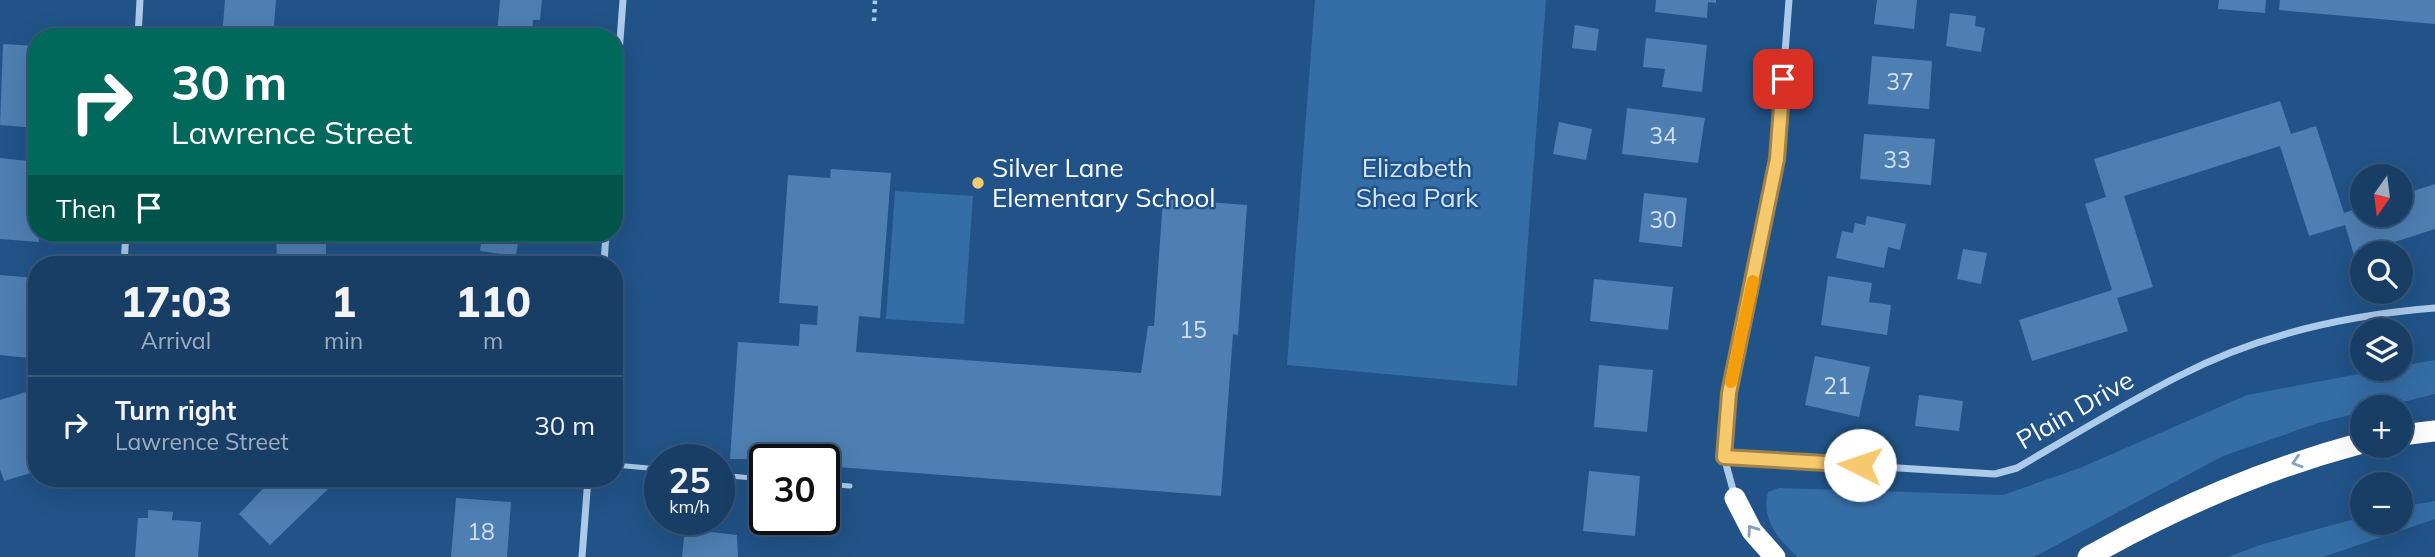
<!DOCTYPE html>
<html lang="en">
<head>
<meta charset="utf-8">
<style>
	body { margin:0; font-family:Mulish,sans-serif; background:#26496f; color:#f1f3f6; height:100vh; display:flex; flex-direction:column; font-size:26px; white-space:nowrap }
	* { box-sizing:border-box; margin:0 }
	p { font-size:23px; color:#9faebf }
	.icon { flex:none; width:38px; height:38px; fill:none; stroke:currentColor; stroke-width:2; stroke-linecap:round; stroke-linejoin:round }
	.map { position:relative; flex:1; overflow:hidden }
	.panel { position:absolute; left:28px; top:256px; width:595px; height:231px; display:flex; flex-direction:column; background:#193e66; border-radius:28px; box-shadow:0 7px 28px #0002,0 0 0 2px #37577a }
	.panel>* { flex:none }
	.hud { position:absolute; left:28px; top:28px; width:595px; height:214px; border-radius:28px; box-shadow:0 7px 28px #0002,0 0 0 2px #37577a; background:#00695c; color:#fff; overflow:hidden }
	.needle { width:46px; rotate:194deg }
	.buttons { position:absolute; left:2350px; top:164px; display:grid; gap:14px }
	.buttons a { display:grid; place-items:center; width:63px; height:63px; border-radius:50%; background:#193e66; box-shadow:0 7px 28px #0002,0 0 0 2px #37577a; font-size:35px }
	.speed { position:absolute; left:644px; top:444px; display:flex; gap:14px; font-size:35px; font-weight:700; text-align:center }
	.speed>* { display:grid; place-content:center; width:91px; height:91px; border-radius:50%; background:#193e66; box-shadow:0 7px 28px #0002,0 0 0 2px #37577a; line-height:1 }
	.speed small { font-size:18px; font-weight:400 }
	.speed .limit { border:4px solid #111; border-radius:10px; background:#fff; color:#111 }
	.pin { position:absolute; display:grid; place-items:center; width:60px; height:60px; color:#fff; margin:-30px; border-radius:14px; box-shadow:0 4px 10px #0006 }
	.me { position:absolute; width:77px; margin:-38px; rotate:274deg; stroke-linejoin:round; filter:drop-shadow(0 0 5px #0008) }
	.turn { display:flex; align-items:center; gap:24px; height:147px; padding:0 28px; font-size:32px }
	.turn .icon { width:91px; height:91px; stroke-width:2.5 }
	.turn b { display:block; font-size:49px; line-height:60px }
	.then { display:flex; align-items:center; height:66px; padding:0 28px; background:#0003; gap:14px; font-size:26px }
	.eta { display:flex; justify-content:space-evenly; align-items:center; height:119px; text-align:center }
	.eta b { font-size:42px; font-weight:800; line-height:49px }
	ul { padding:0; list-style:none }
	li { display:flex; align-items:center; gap:21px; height:98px; padding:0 28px; border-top:2px solid #37577a }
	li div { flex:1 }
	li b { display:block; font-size:26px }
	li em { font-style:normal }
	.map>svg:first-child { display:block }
</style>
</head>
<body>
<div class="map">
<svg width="2435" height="557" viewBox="0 0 2435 557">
	<rect width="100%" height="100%" fill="#215388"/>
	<g fill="#356da6">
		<path d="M 1315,0 L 1546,0 L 1517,386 L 1287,365 Z"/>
		<path d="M 895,191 L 973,196 L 964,324 L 886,319 Z"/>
		<path d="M 2435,360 L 2435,394 L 2379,408 L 2362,408 L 2362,412 L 2318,423 L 2223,456 L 2034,557 L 1798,557 C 1778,540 1761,519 1768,492 L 1779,488 L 2003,495 L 2080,468 L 2247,395 L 2385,369 L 2401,369 L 2401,366 Z"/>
		<path d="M 2435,501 L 2435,519 L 2323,557 L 2228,557 L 2260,545 L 2362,517 L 2362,523 L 2401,523 L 2401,507 Z"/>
	</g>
	<g fill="#4e7fb2">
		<path d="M 225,0 L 276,0 L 273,37 L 222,37 Z"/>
		<path d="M 500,0 L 542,0 L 540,20 L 533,20 L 532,37 L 497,35 Z"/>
		<path d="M 1656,0 L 1716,0 L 1716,3 L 1708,2 L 1707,18 L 1655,12 Z"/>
		<path d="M 1877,0 L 1917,0 L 1914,29 L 1874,24 Z"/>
		<path d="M 2219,0 L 2266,0 L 2265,13 L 2218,9 Z"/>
		<path d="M 2280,0 L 2435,0 L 2435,24 L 2279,10 Z"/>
		<path d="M 1950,13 L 1976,16 L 1975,26 L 1985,28 L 1981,52 L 1946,46 Z"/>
		<path d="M 1575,25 L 1599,29 L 1596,51 L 1572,48 Z"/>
		<path d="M 1646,38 L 1707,45 L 1702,92 L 1662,87 L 1665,69 L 1643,67 Z"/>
		<path d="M 3,44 L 37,46 L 37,128 L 0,125 Z"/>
		<path d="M 1872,56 L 1932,61 L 1929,109 L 1868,104 Z"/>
		<path d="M 2280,101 L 2291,134 L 2316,126 L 2344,213 L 2362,207 L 2362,215 L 2401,215 L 2401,195 L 2435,184 L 2435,229 L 2354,255 L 2345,225 L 2309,236 L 2280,146 L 2124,196 L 2153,287 L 2117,298 L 2128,331 L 2032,361 L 2019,320 L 2112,290 L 2085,204 L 2106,197 L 2094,159 Z"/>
		<path d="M 1627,108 L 1705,118 L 1698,163 L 1622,154 Z"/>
		<path d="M 1559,122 L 1592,129 L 1586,160 L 1553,154 Z"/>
		<path d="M 1864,134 L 1935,139 L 1931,185 L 1860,179 Z"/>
		<path d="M 0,158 L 37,162 L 39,242 L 0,239 Z"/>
		<path d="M 831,169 L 891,173 L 880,318 L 859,316 L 856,352 L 1141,373 L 1148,326 L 1154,326 L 1163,199 L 1247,205 L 1238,335 L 1233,334 L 1221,496 L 824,466 L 824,460 L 730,459 L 738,342 L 799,346 L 800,324 L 817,325 L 818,306 L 779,303 L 788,175 L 830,178 Z"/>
		<path d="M 1644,193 L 1687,198 L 1682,247 L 1639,242 Z"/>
		<path d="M 1867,216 L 1906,224 L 1900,250 L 1888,247 L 1884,268 L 1836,258 L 1842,231 L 1853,233 L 1855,223 L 1865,225 Z"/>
		<path d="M 276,233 L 326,233 L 326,264 L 277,264 Z"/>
		<path d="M 482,233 L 525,233 L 524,237 L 519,236 L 516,256 L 480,251 Z"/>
		<path d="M 1963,249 L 1987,253 L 1981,284 L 1957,279 Z"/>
		<path d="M 0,275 L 36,278 L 29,358 L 0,355 Z"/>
		<path d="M 1828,276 L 1872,283 L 1869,302 L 1891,305 L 1887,335 L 1821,325 Z"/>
		<path d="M 1594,279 L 1673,287 L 1668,330 L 1590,321 Z"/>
		<path d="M 1815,356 L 1870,367 L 1859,417 L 1805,405 Z"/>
		<path d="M 1599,365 L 1653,370 L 1647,432 L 1594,427 Z"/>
		<path d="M 26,392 L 37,428 L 37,471 L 4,481 L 0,469 L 0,400 Z"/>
		<path d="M 1919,395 L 1963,401 L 1959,431 L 1915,426 Z"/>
		<path d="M 1589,471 L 1640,476 L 1635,536 L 1583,531 Z"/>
		<path d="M 273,478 L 317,478 L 328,489 L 270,545 L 239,514 Z"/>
		<path d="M 456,498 L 511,502 L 507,557 L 451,557 Z"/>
		<path d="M 148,510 L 173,512 L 172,520 L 201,522 L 198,557 L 135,557 L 138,518 L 148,518 Z"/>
		<path d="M 685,529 L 737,535 L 738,557 L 682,557 Z"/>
	</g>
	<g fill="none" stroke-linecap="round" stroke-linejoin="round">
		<path stroke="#accbea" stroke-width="4.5" stroke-dasharray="3.5 5" stroke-linecap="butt" d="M 874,21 L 875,0"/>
		<g stroke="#accbea" stroke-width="5">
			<path d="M 614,465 L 660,469"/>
			<path d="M 719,475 L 765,479"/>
			<path d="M 824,484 L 850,486"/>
		</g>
		<g stroke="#accbea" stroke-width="7">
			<path d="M 138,37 L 140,0"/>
			<path d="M 614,120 L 623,0"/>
			<path d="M 124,264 L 126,233"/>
			<path d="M 604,264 L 606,233"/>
			<path d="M 1724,457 L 1995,474 L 2017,468 C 2070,437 2124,404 2179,376 C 2257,335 2348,315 2435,308"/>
			<path d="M 1735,497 L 1724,457 L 1729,393 L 1777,159 L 1789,0"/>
			<path d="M 582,557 L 588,478"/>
		</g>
		<g stroke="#fff" stroke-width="21">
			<path d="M 2401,435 L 2435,431"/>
			<path d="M 1735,498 L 1752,531 L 1775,557"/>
			<path d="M 2088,557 C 2176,507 2264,469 2362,443"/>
		</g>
	</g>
	<defs><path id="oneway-chevron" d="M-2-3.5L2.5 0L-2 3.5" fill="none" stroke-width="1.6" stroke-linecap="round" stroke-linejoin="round" transform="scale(1.75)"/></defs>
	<g stroke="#85a0be">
		<use href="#oneway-chevron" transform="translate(2297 462) rotate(163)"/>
		<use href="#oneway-chevron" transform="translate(1752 530) rotate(-125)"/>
	</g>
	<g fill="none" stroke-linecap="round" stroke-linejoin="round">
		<g stroke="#a18347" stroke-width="18">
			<path id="route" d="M 1783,79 L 1777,159 L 1729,393 L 1724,457 L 1860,465"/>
		</g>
		<use href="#route" stroke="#f7c96d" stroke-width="12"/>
		<path stroke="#f59e0b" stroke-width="12" d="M 1731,382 L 1753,281"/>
	</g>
	<circle fill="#f7c96d" stroke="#215388" stroke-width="2.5" cx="978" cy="183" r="7"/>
	<g text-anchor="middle" stroke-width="5" stroke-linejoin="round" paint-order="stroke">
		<g font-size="23" fill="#d3dfec">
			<text x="1900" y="90">37</text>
			<text x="1663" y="144">34</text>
			<text x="1897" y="168">33</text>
			<text x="1663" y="228">30</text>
			<text x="1193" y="338">15</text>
			<text x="1837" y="394">21</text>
			<text x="481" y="540">18</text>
		</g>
		<g font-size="26" fill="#fff" stroke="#215388" text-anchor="start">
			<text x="992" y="177">Silver Lane<tspan x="992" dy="30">Elementary School</tspan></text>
		</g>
		<g font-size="26" fill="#d1e4f8" stroke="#215388">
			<text x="1417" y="177">Elizabeth<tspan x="1417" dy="30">Shea Park</tspan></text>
		</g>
		<g font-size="26" fill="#fff" stroke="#215388">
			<text transform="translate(2075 410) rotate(-30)" y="9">Plain Drive</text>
		</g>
	</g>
</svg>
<div class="buttons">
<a><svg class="needle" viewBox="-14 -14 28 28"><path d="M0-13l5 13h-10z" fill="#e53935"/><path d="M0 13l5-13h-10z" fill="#9faebf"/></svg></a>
<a><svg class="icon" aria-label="search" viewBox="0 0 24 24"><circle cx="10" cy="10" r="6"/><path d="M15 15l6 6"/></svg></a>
<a><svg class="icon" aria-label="layers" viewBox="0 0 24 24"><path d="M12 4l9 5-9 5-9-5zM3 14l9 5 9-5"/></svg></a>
<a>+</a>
<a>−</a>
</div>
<div class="speed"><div>25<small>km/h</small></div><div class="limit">30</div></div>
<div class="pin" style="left:1783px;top:79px;background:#d93025"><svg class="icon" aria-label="arrive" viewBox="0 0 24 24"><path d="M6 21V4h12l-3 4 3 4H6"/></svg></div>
<svg class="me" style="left:1860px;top:465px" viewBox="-20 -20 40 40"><circle r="19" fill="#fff"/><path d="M0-13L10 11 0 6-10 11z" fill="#f7c96d"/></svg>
<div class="hud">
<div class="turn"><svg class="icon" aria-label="right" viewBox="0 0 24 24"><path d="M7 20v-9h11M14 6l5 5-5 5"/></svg><div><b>30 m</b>Lawrence Street</div></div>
<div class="then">Then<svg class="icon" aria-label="arrive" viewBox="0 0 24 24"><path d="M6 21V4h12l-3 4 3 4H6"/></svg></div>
</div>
<section class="panel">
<div class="eta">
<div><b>17:03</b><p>Arrival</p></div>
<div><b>1</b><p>min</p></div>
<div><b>110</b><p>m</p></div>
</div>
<ul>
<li><svg class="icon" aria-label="right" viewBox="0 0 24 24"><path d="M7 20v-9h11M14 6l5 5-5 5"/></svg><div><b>Turn right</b><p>Lawrence Street</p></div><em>30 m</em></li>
</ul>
</section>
</div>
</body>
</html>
